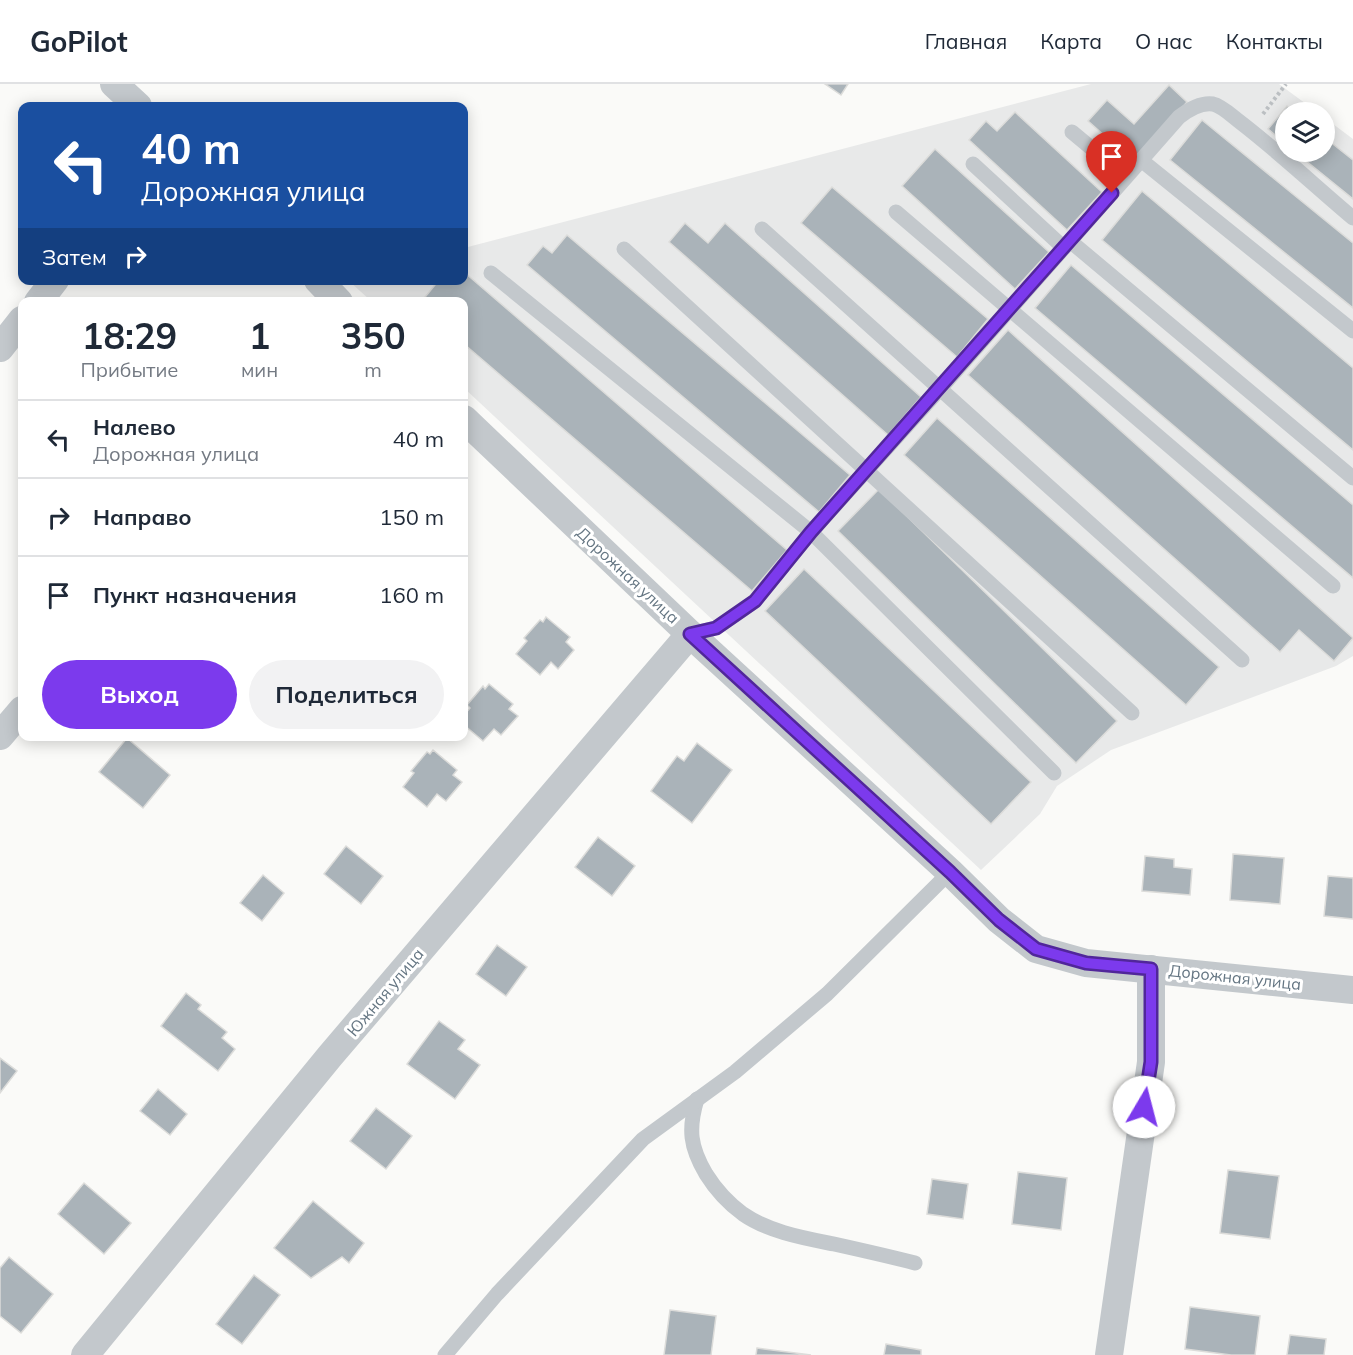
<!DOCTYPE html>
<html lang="ru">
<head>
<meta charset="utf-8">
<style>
	body { margin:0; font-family:Mulish,sans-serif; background:#f2f2f3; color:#1f2937; height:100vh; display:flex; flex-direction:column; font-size:22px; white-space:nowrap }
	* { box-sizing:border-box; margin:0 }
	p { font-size:20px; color:#747a83 }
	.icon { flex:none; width:33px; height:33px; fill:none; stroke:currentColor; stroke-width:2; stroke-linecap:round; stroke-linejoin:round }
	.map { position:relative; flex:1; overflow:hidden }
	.side { position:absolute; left:18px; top:213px; width:450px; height:444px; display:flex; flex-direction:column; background:#fff; border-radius:12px; box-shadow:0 3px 15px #0003 }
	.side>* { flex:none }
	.guide { position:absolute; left:18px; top:18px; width:450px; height:183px; border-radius:12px; box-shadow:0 3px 15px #0003; background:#1a4fa0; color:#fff; overflow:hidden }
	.buttons { position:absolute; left:1275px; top:18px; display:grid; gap:12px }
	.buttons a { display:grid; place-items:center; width:60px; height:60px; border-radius:50%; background:#fff; box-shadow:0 3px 15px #0003; font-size:30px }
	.pin { position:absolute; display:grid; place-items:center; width:51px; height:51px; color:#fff; margin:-62px -26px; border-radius:50% 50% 50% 0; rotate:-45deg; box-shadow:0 0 6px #0007 }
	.pin .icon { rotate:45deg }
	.me { position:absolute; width:66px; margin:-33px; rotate:8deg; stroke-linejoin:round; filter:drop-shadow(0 0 4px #0008) }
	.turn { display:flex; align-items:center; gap:21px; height:126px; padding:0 24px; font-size:27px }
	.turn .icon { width:78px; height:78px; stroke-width:2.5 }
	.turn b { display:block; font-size:42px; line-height:51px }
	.then { display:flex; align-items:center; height:57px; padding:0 24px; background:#0003; gap:12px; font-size:22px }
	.eta { display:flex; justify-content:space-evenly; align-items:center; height:102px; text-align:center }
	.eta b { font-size:36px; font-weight:700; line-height:42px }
	.action { display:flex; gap:12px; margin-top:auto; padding:12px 24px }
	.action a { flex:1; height:69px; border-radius:36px; background:#7c3aed; color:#fff; font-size:24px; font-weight:700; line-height:69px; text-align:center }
	.action a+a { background:#f2f2f3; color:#1f2937 }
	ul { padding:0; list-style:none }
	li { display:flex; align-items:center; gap:18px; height:78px; padding:0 24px; border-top:2px solid #e0e1e3 }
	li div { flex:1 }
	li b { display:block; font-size:22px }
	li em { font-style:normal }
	header { display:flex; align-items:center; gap:36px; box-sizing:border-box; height:84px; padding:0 30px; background:#fff; border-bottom:2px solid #e0e1e3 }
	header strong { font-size:28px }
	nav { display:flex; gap:33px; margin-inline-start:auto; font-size:21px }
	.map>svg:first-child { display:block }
</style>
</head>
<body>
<header>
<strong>GoPilot</strong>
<nav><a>Главная</a><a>Карта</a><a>О нас</a><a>Контакты</a></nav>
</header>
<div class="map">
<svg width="1353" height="1271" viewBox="0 0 1353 1271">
	<rect width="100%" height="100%" fill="#fafaf8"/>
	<path fill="#e8e9e9" d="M 1091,0 L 1279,0 L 1317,28 L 1286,28 L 1286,68 L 1324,68 L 1325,34 L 1353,55 L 1353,572 L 1336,582 L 1111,666 L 1057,702 L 1040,730 L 981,786 L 464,304 L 464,218 L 371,217 L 349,197 L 464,196 L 464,164 Z"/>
	<g fill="#aab3b9" stroke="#dcdcda" stroke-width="1.5">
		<path d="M 825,0 L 848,0 L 841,11 Z"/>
		<path d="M 1169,1 L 1187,18 L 1134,78 L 1088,37 L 1107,16 L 1134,40 Z"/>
		<path d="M 1287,22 L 1294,28 L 1286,28 L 1286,60 L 1268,45 Z"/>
		<path d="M 1015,28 L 1102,108 L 1067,146 L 969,56 L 986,37 L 997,47 Z"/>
		<path d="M 1202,36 L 1353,159 L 1353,224 L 1170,76 Z"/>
		<path d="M 1324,53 L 1353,76 L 1353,115 L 1295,68 L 1324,68 Z"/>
		<path d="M 935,65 L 1049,168 L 1015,205 L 902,102 Z"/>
		<path d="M 832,103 L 988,235 L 957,273 L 801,139 Z"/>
		<path d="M 1142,107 L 1353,284 L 1353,366 L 1102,156 Z"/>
		<path d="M 685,139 L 708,159 L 725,139 L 921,313 L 888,351 L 669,158 Z"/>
		<path d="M 567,151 L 850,391 L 819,428 L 527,181 L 543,162 L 552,169 Z"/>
		<path d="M 1071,181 L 1353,421 L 1353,494 L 1035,224 Z"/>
		<path d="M 464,188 L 787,466 L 752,507 L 464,260 L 464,218 L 421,218 L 439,196 L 464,196 Z"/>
		<path d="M 1008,246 L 1353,554 L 1334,577 L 1299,546 L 1280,568 L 968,291 Z"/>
		<path d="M 937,334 L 1219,583 L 1186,621 L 904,371 Z"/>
		<path d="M 879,405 L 1117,637 L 1076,679 L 838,447 Z"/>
		<path d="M 804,485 L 1031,698 L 991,740 L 765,527 Z"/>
		<path d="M 546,533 L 570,553 L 566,558 L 574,566 L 558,585 L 551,578 L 540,591 L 516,570 L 527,557 L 524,554 L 540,536 L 543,538 Z"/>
		<path d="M 489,600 L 513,620 L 509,625 L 518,632 L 501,651 L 494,645 L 483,657 L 464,641 L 464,631 L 470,624 L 467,621 L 483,602 L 485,605 Z"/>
		<path d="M 127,654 L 170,691 L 143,724 L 99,688 Z"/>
		<path d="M 697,659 L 732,686 L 692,739 L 651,707 L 677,672 L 684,677 Z"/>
		<path d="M 433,666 L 457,686 L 453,691 L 462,698 L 446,717 L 437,710 L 427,723 L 403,703 L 414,689 L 411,687 L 427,668 L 430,670 Z"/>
		<path d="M 598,753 L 635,782 L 612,812 L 575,783 Z"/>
		<path d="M 346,762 L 383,792 L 361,820 L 324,790 Z"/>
		<path d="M 1233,770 L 1284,774 L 1280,820 L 1230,816 Z"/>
		<path d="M 1145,772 L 1174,775 L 1174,783 L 1192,785 L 1190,811 L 1142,807 Z"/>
		<path d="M 263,791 L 284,809 L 262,837 L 240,819 Z"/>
		<path d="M 1328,792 L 1353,794 L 1353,835 L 1324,832 Z"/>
		<path d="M 497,861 L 527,883 L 506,912 L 476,890 Z"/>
		<path d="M 186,909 L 201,921 L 198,925 L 227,948 L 222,954 L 235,965 L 218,987 L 161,942 Z"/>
		<path d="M 439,937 L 465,956 L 458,965 L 480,981 L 455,1015 L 407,980 Z"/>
		<path d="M 0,974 L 17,987 L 0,1009 Z"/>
		<path d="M 158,1005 L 187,1030 L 170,1051 L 140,1027 Z"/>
		<path d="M 376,1024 L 412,1052 L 386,1085 L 350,1057 Z"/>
		<path d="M 1228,1086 L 1279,1092 L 1270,1155 L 1220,1149 Z"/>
		<path d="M 1018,1088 L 1067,1094 L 1061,1146 L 1012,1140 Z"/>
		<path d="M 932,1095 L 968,1100 L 963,1135 L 927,1130 Z"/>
		<path d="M 84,1099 L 131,1139 L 104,1170 L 58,1130 Z"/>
		<path d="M 313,1117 L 364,1159 L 349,1179 L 342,1173 L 311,1194 L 274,1164 Z"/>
		<path d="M 9,1173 L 53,1210 L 21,1249 L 0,1232 L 0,1184 Z"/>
		<path d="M 254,1191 L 280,1211 L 242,1260 L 216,1240 Z"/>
		<path d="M 1190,1223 L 1260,1232 L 1255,1271 L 1231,1271 L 1185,1265 Z"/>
		<path d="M 670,1226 L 716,1232 L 711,1271 L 664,1271 Z"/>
		<path d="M 1290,1251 L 1326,1255 L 1324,1271 L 1287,1271 Z"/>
		<path d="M 886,1260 L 921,1266 L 921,1271 L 884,1271 Z"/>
		<path d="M 757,1264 L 811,1271 L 756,1271 Z"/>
	</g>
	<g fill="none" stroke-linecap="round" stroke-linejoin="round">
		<path stroke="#bbbfc2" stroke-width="4" stroke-dasharray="3 3" stroke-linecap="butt" d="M 1263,30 L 1286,0"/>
		<g stroke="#c3c8cc" stroke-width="15">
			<path d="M 1072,48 L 1126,93"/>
			<path d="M 1141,76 L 1353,247"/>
			<path d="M 973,80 L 1064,164"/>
			<path d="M 896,128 L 1333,502"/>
			<path d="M 762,145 L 1242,576"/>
			<path d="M 1070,157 L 1353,394"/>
			<path d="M 624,165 L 1132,629"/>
			<path d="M 491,189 L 811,448 L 1054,689"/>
			<path d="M 690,550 L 716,544 L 755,517 L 811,448 L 939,306 L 1179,33 C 1188,26 1200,18 1213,20 C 1222,22 1232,32 1240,38 C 1279,68 1315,102 1353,134"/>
			<path d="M 697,1015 C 688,1045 690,1063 706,1090 C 716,1106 728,1119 743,1130 C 769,1148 804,1154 834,1160 C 861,1166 888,1172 915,1179"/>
			<path d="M 445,1271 L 497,1210 L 643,1055 L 735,988 L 827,910 L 950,788"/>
		</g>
		<g stroke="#c3c8cc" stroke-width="28">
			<path d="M 114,0 L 138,22"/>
			<path d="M 318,196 L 339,218"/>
			<path d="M 38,218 L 55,196"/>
			<path d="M 0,264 L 22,236"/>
			<path d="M 464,335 L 690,550 L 950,788 L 999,836 L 1036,865 L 1086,879 L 1353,906"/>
			<path d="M 0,652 L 22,626"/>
			<path d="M 85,1271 L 330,972 L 690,550"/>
			<path d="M 1109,1271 L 1151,978 L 1151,885"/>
		</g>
	</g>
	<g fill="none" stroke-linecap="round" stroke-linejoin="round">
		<g stroke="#51269a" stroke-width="15">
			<path id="route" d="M 1112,109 L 811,448 L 755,517 L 716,544 L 690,550 L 950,788 L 999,836 L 1036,865 L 1086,879 L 1151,885 L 1151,978 L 1144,1023"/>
		</g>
		<use href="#route" stroke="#7c3aed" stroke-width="10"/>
	</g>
	<g text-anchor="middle" stroke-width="6" stroke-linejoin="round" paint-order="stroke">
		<g font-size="16" fill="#657683" stroke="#fff">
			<text transform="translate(628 491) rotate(43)" y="6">Дорожная улица</text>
			<text transform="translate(1235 893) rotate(6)" y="6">Дорожная улица</text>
			<text transform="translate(385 908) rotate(-50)" y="6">Южная улица</text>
		</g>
	</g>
</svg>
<div class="buttons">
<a><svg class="icon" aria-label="layers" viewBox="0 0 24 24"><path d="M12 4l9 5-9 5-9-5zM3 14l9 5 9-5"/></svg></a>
</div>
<div class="pin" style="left:1112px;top:109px;background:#d93025"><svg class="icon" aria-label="arrive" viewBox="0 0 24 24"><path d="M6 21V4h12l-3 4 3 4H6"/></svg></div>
<svg class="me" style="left:1144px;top:1023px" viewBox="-20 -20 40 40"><circle r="19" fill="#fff"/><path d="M0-13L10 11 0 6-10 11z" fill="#7c3aed"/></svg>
<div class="guide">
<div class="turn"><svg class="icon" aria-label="left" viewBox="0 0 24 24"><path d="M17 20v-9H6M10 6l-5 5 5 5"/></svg><div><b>40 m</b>Дорожная улица</div></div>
<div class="then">Затем<svg class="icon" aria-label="right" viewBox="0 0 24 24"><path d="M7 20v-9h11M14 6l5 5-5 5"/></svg></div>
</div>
<section class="side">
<div class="eta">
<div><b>18:29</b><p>Прибытие</p></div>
<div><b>1</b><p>мин</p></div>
<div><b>350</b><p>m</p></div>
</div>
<ul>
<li><svg class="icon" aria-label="left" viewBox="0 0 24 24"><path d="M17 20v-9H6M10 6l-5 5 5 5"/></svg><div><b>Налево</b><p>Дорожная улица</p></div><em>40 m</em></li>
<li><svg class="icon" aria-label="right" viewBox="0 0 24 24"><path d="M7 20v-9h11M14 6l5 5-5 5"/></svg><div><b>Направо</b></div><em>150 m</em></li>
<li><svg class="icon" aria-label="arrive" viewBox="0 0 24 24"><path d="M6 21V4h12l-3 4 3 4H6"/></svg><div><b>Пункт назначения</b></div><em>160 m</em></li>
</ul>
<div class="action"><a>Выход</a><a>Поделиться</a></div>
</section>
</div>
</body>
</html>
